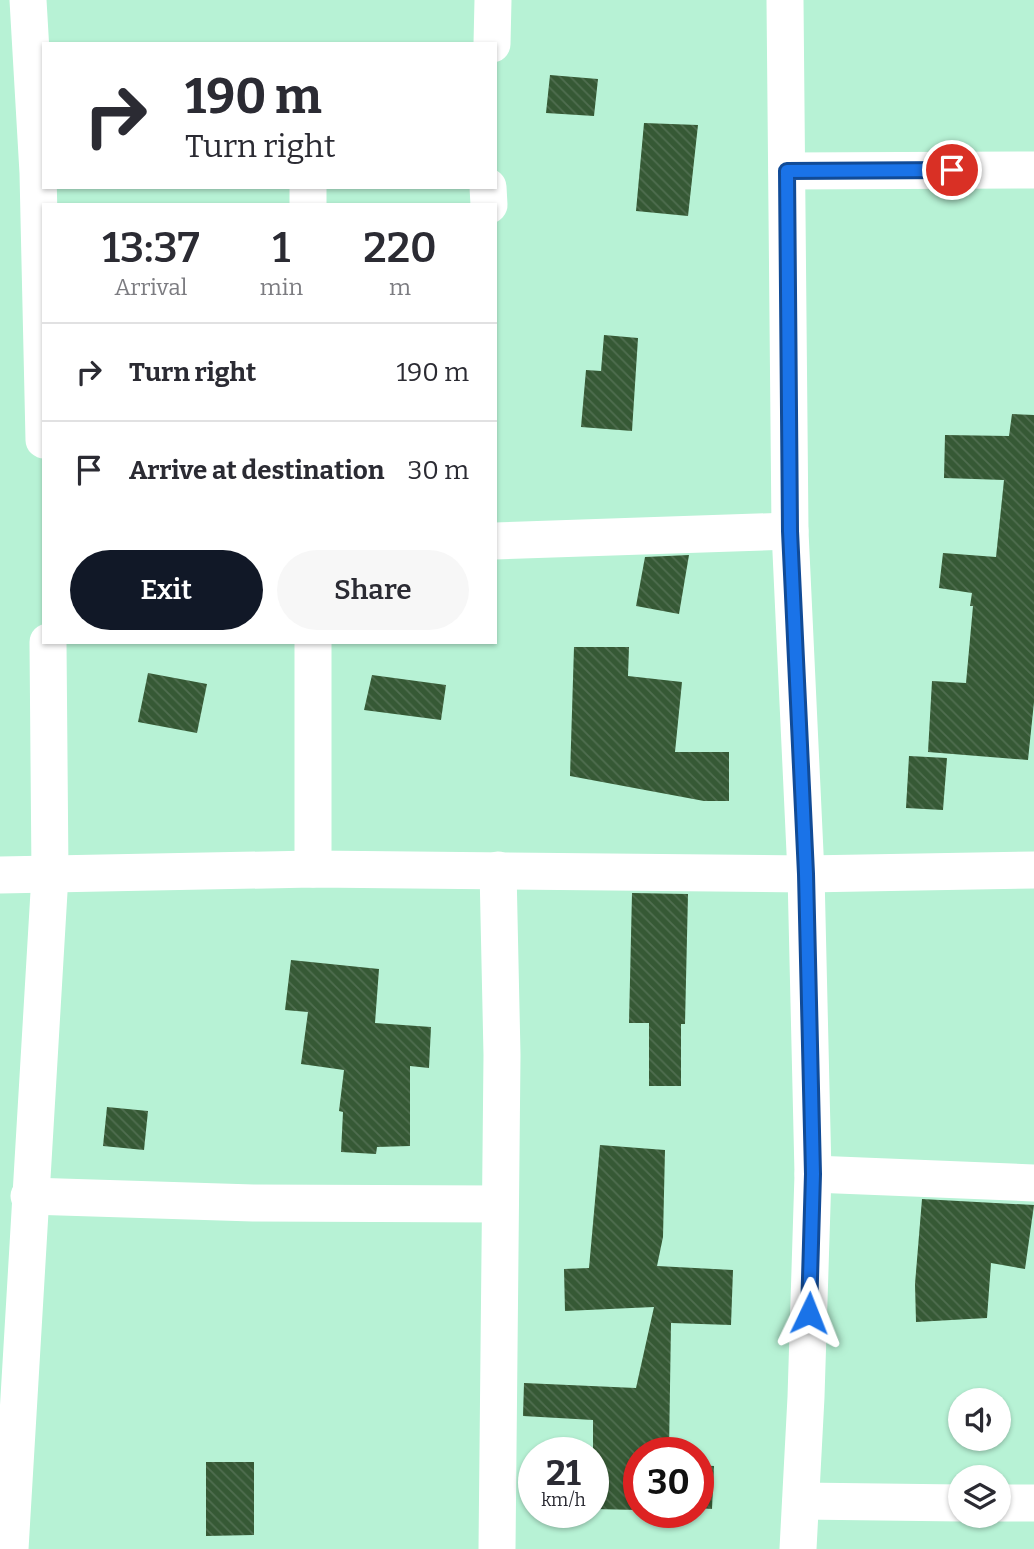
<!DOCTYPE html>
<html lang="en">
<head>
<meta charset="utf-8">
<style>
	body { margin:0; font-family:Bitter,serif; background:#f7f7f7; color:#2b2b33; height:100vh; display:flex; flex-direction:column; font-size:26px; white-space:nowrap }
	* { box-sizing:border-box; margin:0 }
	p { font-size:23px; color:#7c7c81 }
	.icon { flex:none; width:38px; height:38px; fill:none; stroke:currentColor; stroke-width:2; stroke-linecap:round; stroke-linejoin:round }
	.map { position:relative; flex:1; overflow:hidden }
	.panel { position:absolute; left:42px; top:203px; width:455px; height:441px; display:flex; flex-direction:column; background:#fff; border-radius:0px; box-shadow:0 2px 5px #0004 }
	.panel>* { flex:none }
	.guide { position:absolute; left:42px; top:42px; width:455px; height:147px; border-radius:0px; box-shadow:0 2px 5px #0004; background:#fff; color:#2b2b33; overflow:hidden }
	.buttons { position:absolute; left:948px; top:1388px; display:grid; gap:14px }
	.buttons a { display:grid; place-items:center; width:63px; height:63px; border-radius:50%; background:#fff; box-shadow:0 2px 5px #0004; font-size:35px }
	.speed { position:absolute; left:518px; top:1437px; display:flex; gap:14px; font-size:35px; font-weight:700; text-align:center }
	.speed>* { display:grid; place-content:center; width:91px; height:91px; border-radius:50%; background:#fff; box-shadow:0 2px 5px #0004; line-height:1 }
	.speed small { font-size:18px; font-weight:400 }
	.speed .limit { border:10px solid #d22; background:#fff; color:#111 }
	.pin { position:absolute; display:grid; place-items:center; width:60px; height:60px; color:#fff; margin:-30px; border:4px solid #fff; border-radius:50%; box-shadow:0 2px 7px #0007 }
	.me { position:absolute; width:77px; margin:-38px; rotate:2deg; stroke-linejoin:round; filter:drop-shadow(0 0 5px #0008) }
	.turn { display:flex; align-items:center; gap:24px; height:147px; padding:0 28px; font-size:32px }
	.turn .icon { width:91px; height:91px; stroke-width:2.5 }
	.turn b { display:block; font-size:49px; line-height:60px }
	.eta { display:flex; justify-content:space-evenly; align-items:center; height:119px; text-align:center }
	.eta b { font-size:42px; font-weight:600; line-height:49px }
	.action { display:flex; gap:14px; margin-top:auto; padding:14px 28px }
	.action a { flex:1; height:80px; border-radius:42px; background:#111827; color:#fff; font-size:28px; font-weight:600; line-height:80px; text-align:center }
	.action a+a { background:#f7f7f7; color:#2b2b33 }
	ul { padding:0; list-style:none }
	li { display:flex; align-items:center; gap:21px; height:98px; padding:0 28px; border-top:2px solid #e1e1e2 }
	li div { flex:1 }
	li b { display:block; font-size:26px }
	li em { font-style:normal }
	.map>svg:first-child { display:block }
</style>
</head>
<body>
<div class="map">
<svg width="1034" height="1549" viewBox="0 0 1034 1549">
	<defs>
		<pattern id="building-back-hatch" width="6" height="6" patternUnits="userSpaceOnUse" patternTransform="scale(1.75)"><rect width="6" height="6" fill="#365935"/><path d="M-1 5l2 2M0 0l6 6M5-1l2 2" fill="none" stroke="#506e50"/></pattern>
	</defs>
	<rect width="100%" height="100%" fill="#b7f2d5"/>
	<g fill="url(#building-back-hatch)">
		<path d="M 550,75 L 598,79 L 594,116 L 546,113 Z"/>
		<path d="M 644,123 L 698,125 L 688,216 L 636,211 Z"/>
		<path d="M 604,335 L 638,338 L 632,431 L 581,427 L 586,370 L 601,371 Z"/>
		<path d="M 1012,414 L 1034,415 L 1034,702 L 1028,760 L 928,752 L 932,681 L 966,683 L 973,606 L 970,606 L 972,593 L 939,588 L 943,553 L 996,557 L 1004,480 L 944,478 L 945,435 L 1009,436 Z"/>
		<path d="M 689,555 L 679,614 L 636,606 L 645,557 Z"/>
		<path d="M 574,647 L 629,647 L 628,676 L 682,682 L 675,752 L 729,752 L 729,801 L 704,801 L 570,776 Z"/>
		<path d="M 148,673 L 207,684 L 197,733 L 138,722 Z"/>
		<path d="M 372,675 L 446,685 L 441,720 L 364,710 Z"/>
		<path d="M 909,756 L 947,758 L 943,810 L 906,808 Z"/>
		<path d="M 632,893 L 688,894 L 685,1024 L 681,1024 L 681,1086 L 649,1086 L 649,1023 L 629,1023 Z"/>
		<path d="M 291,960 L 379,969 L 375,1023 L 431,1027 L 429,1068 L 410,1066 L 410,1146 L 377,1147 L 376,1154 L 341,1152 L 343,1112 L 339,1111 L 344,1070 L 301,1064 L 308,1012 L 285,1010 Z"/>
		<path d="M 107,1107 L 148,1111 L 144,1150 L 103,1146 Z"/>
		<path d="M 600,1145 L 665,1150 L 663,1237 L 657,1266 L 733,1270 L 731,1325 L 671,1323 L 669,1452 L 639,1452 L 639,1510 L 593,1509 L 593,1420 L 523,1416 L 524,1383 L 636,1388 L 654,1307 L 565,1311 L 564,1269 L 589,1268 Z"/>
		<path d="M 922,1199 L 1034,1205 L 1025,1269 L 991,1263 L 987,1318 L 916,1322 L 915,1284 Z"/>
		<path d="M 206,1462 L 254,1462 L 254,1535 L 206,1536 Z"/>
		<path d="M 698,1465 L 714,1466 L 712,1509 L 698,1508 Z"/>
	</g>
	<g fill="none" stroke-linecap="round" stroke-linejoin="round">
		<g stroke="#fff" stroke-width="37">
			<path d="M 28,0 L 38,173 L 44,440"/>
			<path d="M 785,0 L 790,531 L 806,874 L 813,1174 L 806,1397 L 798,1549"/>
			<path d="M 492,44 L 493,0"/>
			<path d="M 787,171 L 1034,170"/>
			<path d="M 308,187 L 308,205"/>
			<path d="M 488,187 L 489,205"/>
			<path d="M 495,541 L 790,531"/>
			<path d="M 313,642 L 313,869"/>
			<path d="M 0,875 L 313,869 L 806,874 L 1034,870"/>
			<path d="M 813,1174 L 1034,1183"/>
			<path d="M 29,1196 L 253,1203 L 500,1204"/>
			<path d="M 801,1501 L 961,1503"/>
			<path d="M 999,1503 L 1034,1503"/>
			<path d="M 10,1549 L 50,875 L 48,642"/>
			<path d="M 497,1549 L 502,1055 L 498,870"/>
		</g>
	</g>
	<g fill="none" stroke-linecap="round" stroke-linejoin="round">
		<g stroke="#114b97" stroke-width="18">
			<path id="route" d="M 809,1313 L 813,1174 L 806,874 L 790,531 L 787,171 L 952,170"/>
		</g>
		<use href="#route" stroke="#1a73e8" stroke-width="12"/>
	</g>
</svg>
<div class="buttons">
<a><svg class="icon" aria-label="sound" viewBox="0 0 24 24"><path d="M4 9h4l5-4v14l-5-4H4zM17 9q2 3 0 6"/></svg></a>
<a><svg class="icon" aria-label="layers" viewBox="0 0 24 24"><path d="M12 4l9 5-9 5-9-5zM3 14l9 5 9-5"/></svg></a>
</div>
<div class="speed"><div>21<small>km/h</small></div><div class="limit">30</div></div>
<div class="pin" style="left:952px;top:170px;background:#d93025"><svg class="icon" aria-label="arrive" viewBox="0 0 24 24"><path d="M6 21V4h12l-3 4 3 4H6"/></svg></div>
<svg class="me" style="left:809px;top:1313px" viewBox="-20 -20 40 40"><path d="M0-17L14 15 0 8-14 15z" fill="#1a73e8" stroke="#fff" stroke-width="4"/></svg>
<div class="guide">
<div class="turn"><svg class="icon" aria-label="right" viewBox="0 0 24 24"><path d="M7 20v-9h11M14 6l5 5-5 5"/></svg><div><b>190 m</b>Turn right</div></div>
</div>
<section class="panel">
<div class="eta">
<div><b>13:37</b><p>Arrival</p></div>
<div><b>1</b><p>min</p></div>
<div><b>220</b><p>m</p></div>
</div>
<ul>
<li><svg class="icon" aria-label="right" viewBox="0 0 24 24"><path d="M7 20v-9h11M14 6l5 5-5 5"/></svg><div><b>Turn right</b></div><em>190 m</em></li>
<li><svg class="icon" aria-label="arrive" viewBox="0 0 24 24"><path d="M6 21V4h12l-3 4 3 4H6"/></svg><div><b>Arrive at destination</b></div><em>30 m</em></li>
</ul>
<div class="action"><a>Exit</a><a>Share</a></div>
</section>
</div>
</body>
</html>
